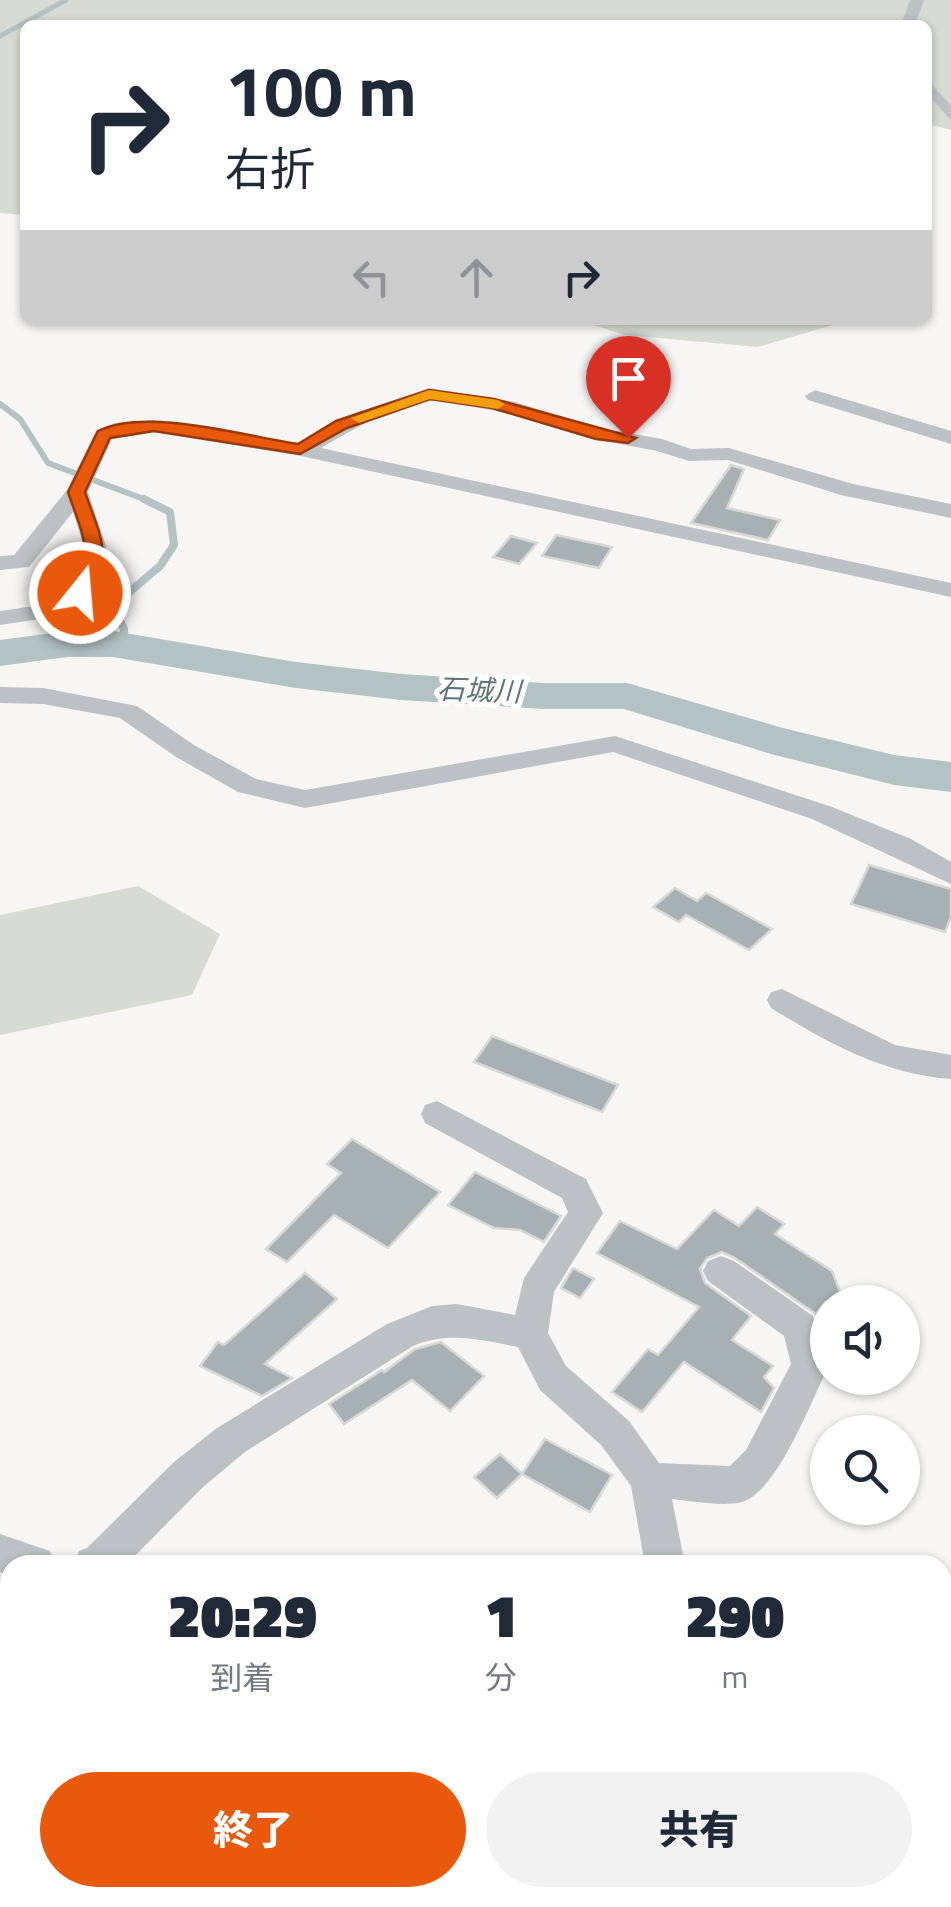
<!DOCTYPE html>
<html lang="ja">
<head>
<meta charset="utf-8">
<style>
	body { margin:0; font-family:"Titillium Web","Noto Sans JP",sans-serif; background:#f2f2f3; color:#1f2937; height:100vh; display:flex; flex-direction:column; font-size:38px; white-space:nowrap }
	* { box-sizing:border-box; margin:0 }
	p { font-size:32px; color:#747a83 }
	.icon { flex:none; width:55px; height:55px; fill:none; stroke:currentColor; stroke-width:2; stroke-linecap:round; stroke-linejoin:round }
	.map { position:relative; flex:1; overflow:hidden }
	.details { position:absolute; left:0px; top:1555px; width:952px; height:352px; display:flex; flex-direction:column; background:#fff; border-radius:30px 30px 0 0; box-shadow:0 2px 8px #0004 }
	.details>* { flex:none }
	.top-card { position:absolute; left:20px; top:20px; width:912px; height:305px; border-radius:15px; box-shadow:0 2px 8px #0004; background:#fff; color:#1f2937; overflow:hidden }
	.buttons { position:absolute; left:810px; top:1285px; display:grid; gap:20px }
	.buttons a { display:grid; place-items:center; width:110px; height:110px; border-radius:50%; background:#fff; box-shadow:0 2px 8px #0004; font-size:50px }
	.pin { position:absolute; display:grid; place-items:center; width:85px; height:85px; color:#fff; margin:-102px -42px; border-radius:50% 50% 50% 0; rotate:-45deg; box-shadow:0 0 10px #0007 }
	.pin .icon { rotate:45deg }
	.me { position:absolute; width:110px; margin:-55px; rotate:17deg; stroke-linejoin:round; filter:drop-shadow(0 0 8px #0008) }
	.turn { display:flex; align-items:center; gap:35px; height:210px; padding:0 40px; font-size:45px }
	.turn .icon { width:130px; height:130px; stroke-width:2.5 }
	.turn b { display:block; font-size:70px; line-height:85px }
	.lanes { display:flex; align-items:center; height:95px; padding:0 40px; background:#0003; justify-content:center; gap:50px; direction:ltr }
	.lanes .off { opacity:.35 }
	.eta { display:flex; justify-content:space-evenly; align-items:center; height:170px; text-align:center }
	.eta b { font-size:60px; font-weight:800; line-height:70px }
	.button { display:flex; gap:20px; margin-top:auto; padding:20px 40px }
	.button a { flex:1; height:115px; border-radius:60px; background:#ea580c; color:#fff; font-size:40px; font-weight:800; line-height:115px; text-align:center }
	.button a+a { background:#f2f2f3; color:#1f2937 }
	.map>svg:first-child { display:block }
</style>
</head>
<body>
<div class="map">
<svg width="951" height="1907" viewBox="0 0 951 1907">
	<rect width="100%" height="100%" fill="#f7f6f4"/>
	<g fill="#d8dbd4">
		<path d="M 0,0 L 951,0 L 951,130 L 928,124 L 928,25 L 25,25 L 25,215 L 0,213 Z"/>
		<path d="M 577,320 L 850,320 L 758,347 L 625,335 Z"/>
		<path d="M 138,886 L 220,934 L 192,995 L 0,1035 L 0,915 Z"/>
	</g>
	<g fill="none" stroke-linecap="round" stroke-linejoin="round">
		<path stroke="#b3c3c3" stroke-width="5" d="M 0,36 L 66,0"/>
		<path stroke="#b3c3c3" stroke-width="6" d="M 0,404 L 20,419 L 48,463 L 149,501"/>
		<path stroke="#b3c3c3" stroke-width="8" d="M 123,646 L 124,629 L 113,606 L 160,566 L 174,545 L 170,512 L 144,499"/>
		<path fill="#b3c3c3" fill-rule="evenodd" d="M 67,631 L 113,631 L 296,662 L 401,674 L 544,683 L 627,683 L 783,728 L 894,755 L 951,762 L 951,792 L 894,785 L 771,754 L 624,709 L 544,709 L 401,700 L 296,688 L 113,657 L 67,657 L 0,666 L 0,640 Z"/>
	</g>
	<g fill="#a7b0b3" stroke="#d8d8d7" stroke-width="2.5">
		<path d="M 731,465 L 744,469 L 727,508 L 780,520 L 768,540 L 691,523 Z"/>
		<path d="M 556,535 L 612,547 L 599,568 L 542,556 Z"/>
		<path d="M 511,536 L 537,543 L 519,564 L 493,557 Z"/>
		<path d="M 869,865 L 951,889 L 951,917 L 945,932 L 851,904 Z"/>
		<path d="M 675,888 L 697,901 L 706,893 L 772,929 L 749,950 L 686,915 L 679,922 L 653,907 Z"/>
		<path d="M 492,1036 L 618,1085 L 602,1112 L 474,1062 Z"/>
		<path d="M 352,1139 L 440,1192 L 388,1248 L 334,1215 L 287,1262 L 266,1249 L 341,1173 L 327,1164 Z"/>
		<path d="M 475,1172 L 561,1216 L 544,1242 L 520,1230 L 494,1228 L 448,1205 Z"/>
		<path d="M 757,1207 L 784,1224 L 775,1234 L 832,1271 L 844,1302 L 825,1302 L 816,1314 L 735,1258 L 722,1252 L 707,1258 L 700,1269 L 705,1283 L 751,1316 L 732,1340 L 773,1366 L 764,1377 L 774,1388 L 761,1412 L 684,1362 L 642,1412 L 612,1392 L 648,1349 L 658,1355 L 699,1307 L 597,1253 L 620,1221 L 677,1249 L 714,1210 L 739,1226 Z"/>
		<path d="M 573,1268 L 594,1279 L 580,1298 L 561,1288 Z"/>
		<path d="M 305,1273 L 337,1299 L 265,1364 L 292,1378 L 262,1396 L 200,1366 L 218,1342 L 224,1345 Z"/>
		<path d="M 441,1342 L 484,1376 L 450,1411 L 412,1380 L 344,1424 L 329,1404 L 382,1370 L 384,1372 L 415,1349 Z"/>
		<path d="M 545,1439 L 612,1475 L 590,1512 L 522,1474 Z"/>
		<path d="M 500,1454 L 522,1474 L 497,1498 L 474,1477 Z"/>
	</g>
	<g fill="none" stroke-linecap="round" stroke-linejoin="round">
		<g fill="#bcc2c4" fill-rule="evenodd">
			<path d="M 910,0 L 924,0 L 915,25 L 901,25 Z"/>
			<path d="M 928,81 L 951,105 L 951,120 L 928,95 Z"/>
			<path d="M 429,388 L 515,402 L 599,428 L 662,439 L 691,449 L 729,448 L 853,484 L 951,504 L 951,518 L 841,495 L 728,460 L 689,461 L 657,451 L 589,438 L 511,414 L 442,401 C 405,398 352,430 321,448 L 951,583 L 951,597 L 301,456 L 154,432 L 112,439 L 88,492 L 106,546 L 106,575 L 72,614 L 0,625 L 0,611 L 55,603 L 82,574 L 84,546 L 73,512 L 29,567 L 0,570 L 0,556 L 14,555 L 67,490 L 96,431 L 115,423 L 154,420 L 298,443 L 352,414 Z"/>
			<path d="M 815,390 L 951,431 L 951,444 L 808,400 L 805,396 Z"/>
			<path d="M 0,687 L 43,688 L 137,706 L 194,745 L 256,779 L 305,790 L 615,736 L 832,807 L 911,839 L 951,862 L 951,884 L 812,819 L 613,752 L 305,808 L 238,792 L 176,757 L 120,718 L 43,704 L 0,703 Z"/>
			<path d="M 782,989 L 895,1045 L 951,1055 L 951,1079 C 883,1074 828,1043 771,1008 L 767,1000 L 771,992 Z"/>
			<path d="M 437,1101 L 586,1179 L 603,1213 L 554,1292 L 548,1333 L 566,1366 L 629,1421 L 659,1463 L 730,1466 L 746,1450 L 791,1364 L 784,1336 L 708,1281 L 703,1271 L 708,1261 L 721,1256 L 734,1261 L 813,1316 L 828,1367 C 812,1400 777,1492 742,1502 C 722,1507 693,1501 672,1499 L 685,1565 L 645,1565 L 631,1486 L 601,1445 L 540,1390 L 518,1347 C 480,1340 450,1331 413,1346 L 245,1452 L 202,1488 L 126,1565 L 73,1565 L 79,1551 L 87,1548 L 174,1462 L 217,1428 L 387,1324 L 432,1306 L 457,1304 L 515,1315 L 524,1278 L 568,1212 L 562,1198 L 425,1123 L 421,1114 L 425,1105 Z"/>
			<path d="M 0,1534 L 50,1551 L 56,1565 L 10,1565 L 10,1576 L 0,1572 Z"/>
			<path d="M 603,1898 L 651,1898 L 647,1907 L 599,1907 Z"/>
		</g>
	</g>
	<path fill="#ea580c" stroke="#983908" stroke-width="2.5" d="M 429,390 L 494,399 L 636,438 L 628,443 L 596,439 L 492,408 L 430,399 L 347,428 L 300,454 L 154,431 L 110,438 L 85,492 C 99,534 116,558 87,597 L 74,597 L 71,593 C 97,557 81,531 68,492 L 98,431 C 147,407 244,436 298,444 L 336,421 Z"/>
	<path fill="#f59e0b" d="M 429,390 L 498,400 L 505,404 L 498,409 L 430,399 L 359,423 L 351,418 Z"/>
	<g text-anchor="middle" stroke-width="10" stroke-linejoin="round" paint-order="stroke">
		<g font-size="28" font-style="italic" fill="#5f7678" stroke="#fff">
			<text transform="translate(479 690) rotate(2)" y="10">石城川</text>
		</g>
	</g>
</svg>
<div class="buttons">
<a><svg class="icon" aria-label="sound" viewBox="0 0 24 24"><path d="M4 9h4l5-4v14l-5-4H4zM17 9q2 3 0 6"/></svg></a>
<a><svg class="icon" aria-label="search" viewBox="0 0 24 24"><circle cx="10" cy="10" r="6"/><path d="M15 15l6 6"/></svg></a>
</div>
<div class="pin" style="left:628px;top:438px;background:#d93025"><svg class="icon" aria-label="arrive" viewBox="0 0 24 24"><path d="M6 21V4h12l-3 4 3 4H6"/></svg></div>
<svg class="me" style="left:80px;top:593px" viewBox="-20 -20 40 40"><circle r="17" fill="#ea580c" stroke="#fff" stroke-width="3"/><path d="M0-11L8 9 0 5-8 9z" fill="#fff"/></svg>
<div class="top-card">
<div class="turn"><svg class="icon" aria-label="right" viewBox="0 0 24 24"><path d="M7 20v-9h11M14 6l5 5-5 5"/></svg><div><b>100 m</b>右折</div></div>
<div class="lanes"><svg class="icon off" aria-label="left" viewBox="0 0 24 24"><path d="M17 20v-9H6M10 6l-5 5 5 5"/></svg><svg class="icon off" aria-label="ahead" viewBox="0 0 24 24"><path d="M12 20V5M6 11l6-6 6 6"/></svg><svg class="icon" aria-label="right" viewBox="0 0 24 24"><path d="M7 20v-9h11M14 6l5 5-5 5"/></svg></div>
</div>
<section class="details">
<div class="eta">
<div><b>20:29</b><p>到着</p></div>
<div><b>1</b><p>分</p></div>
<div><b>290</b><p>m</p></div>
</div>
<div class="button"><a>終了</a><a>共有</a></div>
</section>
</div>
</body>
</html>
